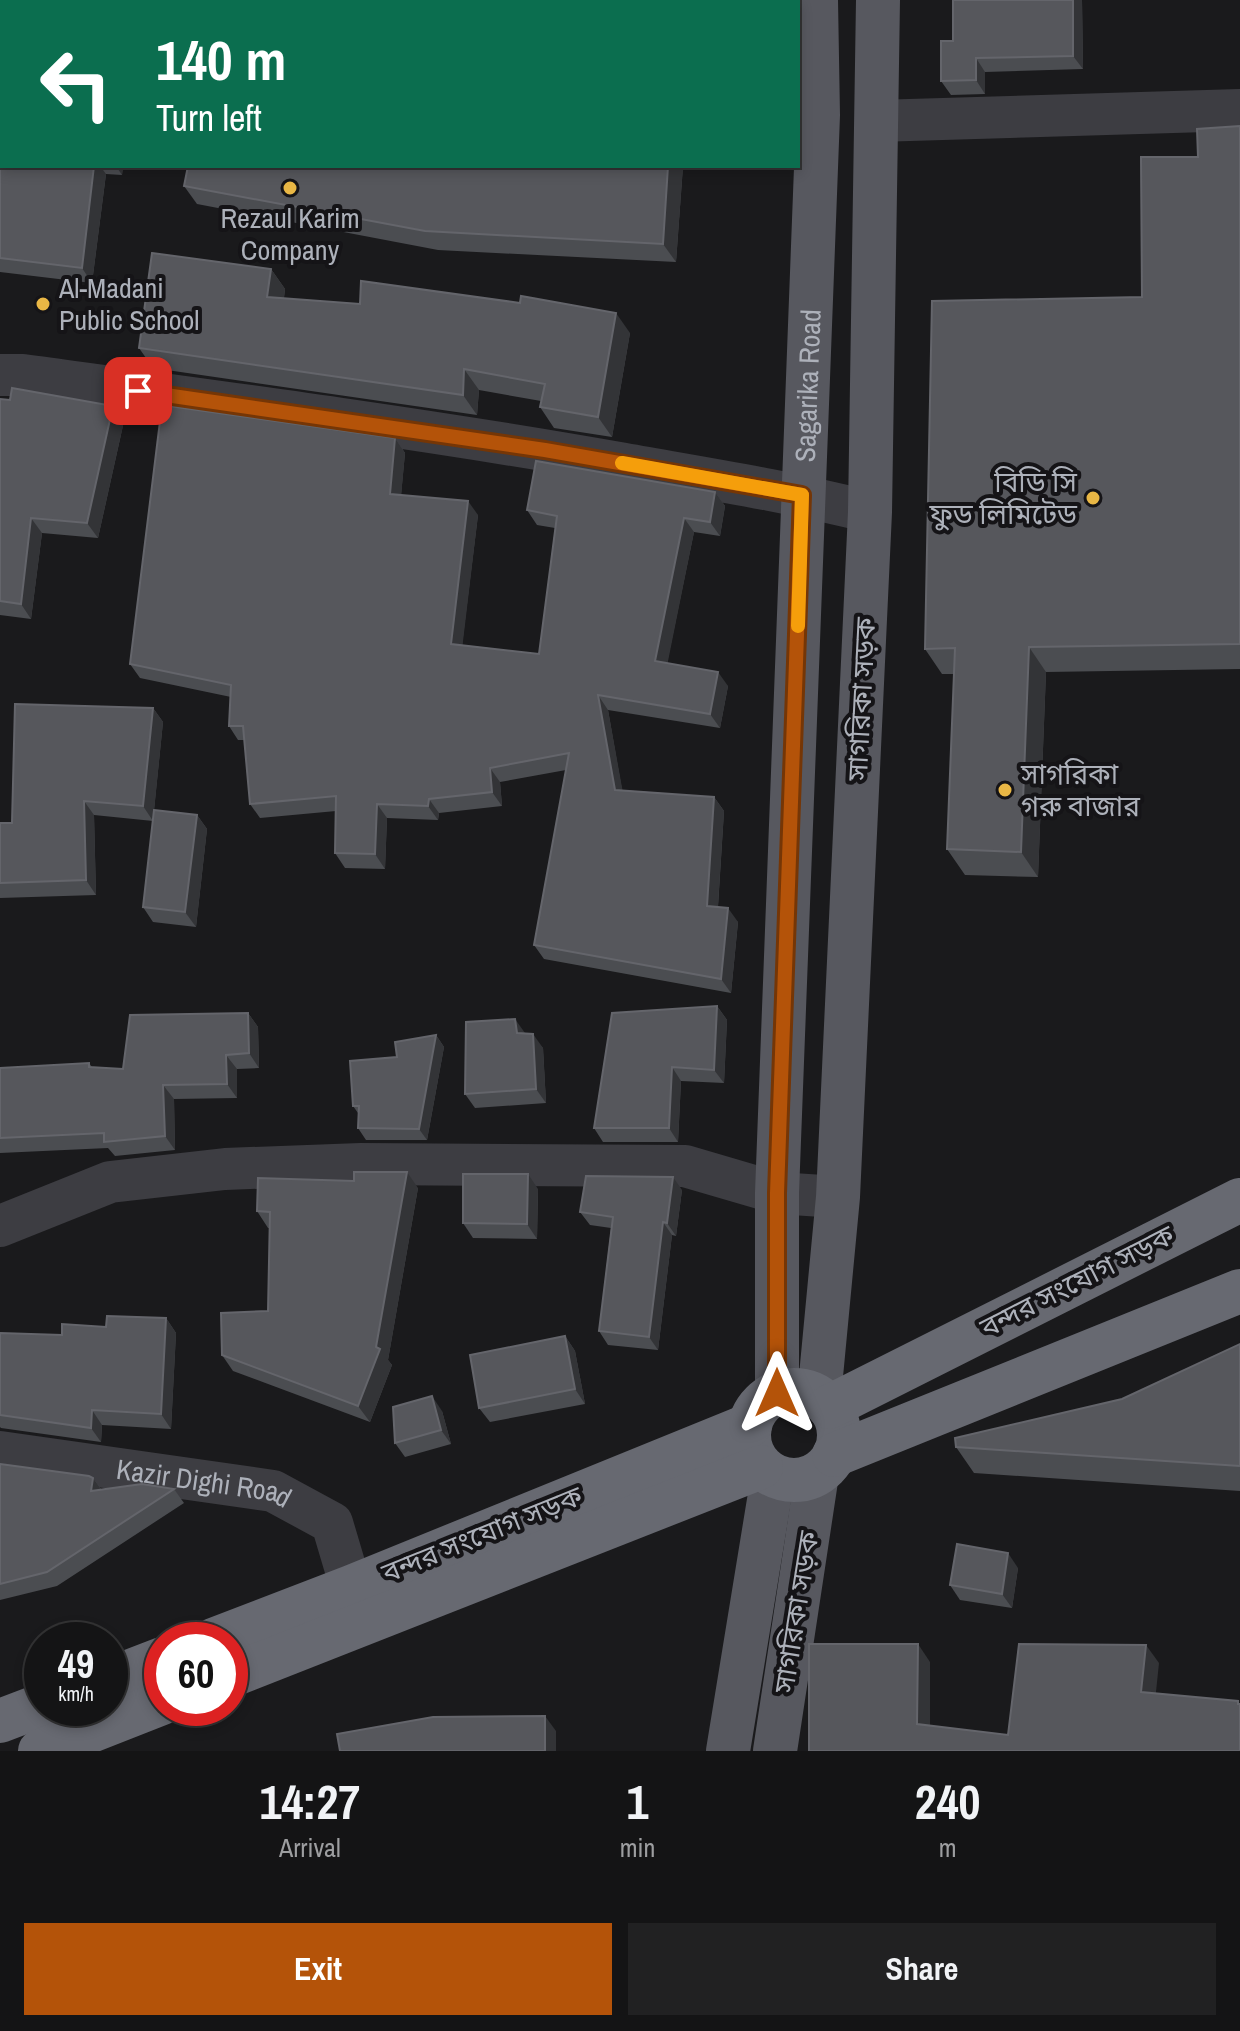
<!DOCTYPE html>
<html lang="en">
<head>
<meta charset="utf-8">
<style>
	body { margin:0; font-family:"Archivo Narrow","Noto Sans Bengali",sans-serif; background:#212122; color:#f1f3f6; height:100vh; display:flex; flex-direction:column; font-size:30px; white-space:nowrap }
	* { box-sizing:border-box; margin:0 }
	p { font-size:26px; color:#9d9ea0 }
	.icon { flex:none; width:44px; height:44px; fill:none; stroke:currentColor; stroke-width:2; stroke-linecap:round; stroke-linejoin:round }
	.map { position:relative; height:1751px; overflow:hidden }
	.side { display:flex; flex-direction:column; background:#141415; flex:1 }
	.side>* { flex:none }
	.banner { position:absolute; left:0px; top:0px; width:800px; height:168px; box-shadow:0 4px 12px #0003,0 0 0 2px #333334; background:#0b6e4f; color:#fff; overflow:hidden }
	.speed { position:absolute; left:24px; top:1622px; display:flex; gap:16px; font-size:40px; font-weight:700; text-align:center }
	.speed>* { display:grid; place-content:center; width:104px; height:104px; border-radius:50%; background:#141415; box-shadow:0 4px 12px #0003,0 0 0 2px #333334; line-height:1 }
	.speed small { font-size:20px; font-weight:400 }
	.speed .limit { border:12px solid #d22; background:#fff; color:#111 }
	.pin { position:absolute; display:grid; place-items:center; width:68px; height:68px; color:#fff; margin:-34px; border-radius:16px; box-shadow:0 4px 12px #0006 }
	.me { position:absolute; width:88px; margin:-44px; rotate:0deg; stroke-linejoin:round; filter:drop-shadow(0 0 6px #0008) }
	.turn { display:flex; align-items:center; gap:28px; height:168px; padding:0 24px; font-size:36px }
	.turn .icon { width:104px; height:104px; stroke-width:2.5 }
	.turn b { display:block; font-size:56px; line-height:68px }
	.eta { display:flex; justify-content:space-evenly; align-items:center; height:136px; text-align:center }
	.eta b { font-size:48px; font-weight:700; line-height:56px }
	.cta { display:flex; gap:16px; margin-top:auto; padding:16px 24px }
	.cta a { flex:1; height:92px; border-radius:0px; background:#b45309; color:#fff; font-size:32px; font-weight:700; line-height:92px; text-align:center }
	.cta a+a { background:#212122; color:#f1f3f6 }
	.map>svg:first-child { display:block }
</style>
</head>
<body>
<div class="map">
<svg width="1240" height="1751" viewBox="0 0 1240 1751">
	<rect width="100%" height="100%" fill="#1a1a1c"/>
	<g fill="none" stroke-linecap="round" stroke-linejoin="round">
		<g stroke="#3d3d42" stroke-width="42">
			<path d="M 876,121 L 1240,110"/>
			<path d="M 0,375 L 23,375 C 222,402 421,428 619,463 C 703,478 787,491 870,512"/>
			<path d="M 0,1226 L 110,1182 L 225,1169 L 361,1164 L 685,1166 L 777,1193 L 838,1197"/>
			<path id="s1" d="M 0,1452 L 273,1491 L 332,1523 L 351,1587"/>
		</g>
		<g stroke="#57585f" stroke-width="44">
			<path id="s2" d="M 777,1393 L 777,1193 L 818,115 L 816,0"/>
			<path d="M 819,1397 L 838,1197 L 870,512 L 878,0"/>
			<path d="M 728,1751 L 773,1476"/>
			<path d="M 775,1751 L 817,1474"/>
		</g>
		<g stroke="#676971" stroke-width="44">
			<circle cx="794" cy="1435" r="45"/>
			<path d="M 829,1407 L 1240,1200"/>
			<path d="M 834,1455 L 1240,1291"/>
			<path d="M 213,1640 L 351,1587 L 750,1425"/>
			<path d="M 230,1676 L 761,1467"/>
			<path d="M 110,1679 L 162,1659"/>
			<path d="M 0,1721 L 42,1705"/>
			<path d="M 40,1751 L 162,1703"/>
		</g>
	</g>
	<g fill="#4b4d51">
		<path d="M 0,0 L 2,166 L 123,166 L 122,175 L 106,174 L 92,283 L 0,272 Z"/>
		<path d="M 228,0 L 369,0 L 369,2 L 230,2 Z"/>
		<path d="M 953,0 L 1082,0 L 1083,69 L 985,72 L 985,94 L 951,95 L 941,81 L 953,41 Z"/>
		<path d="M 1240,126 L 1240,669 L 1046,672 L 1038,877 L 965,875 L 947,849 L 954,674 L 942,674 L 925,649 L 1142,297 L 1198,157 Z"/>
		<path d="M 683,166 L 676,262 L 438,250 L 197,204 L 184,186 Z"/>
		<path d="M 271,269 L 285,289 L 284,298 L 630,333 L 612,437 L 554,428 L 540,407 L 541,401 L 479,390 L 477,415 L 153,368 L 139,348 Z"/>
		<path d="M 0,399 L 124,421 L 98,538 L 42,533 L 31,619 L 0,615 Z"/>
		<path d="M 395,438 L 405,453 L 401,495 L 478,515 L 462,645 L 539,654 L 555,528 L 537,525 L 527,510 L 715,492 L 725,506 L 720,536 L 694,532 L 667,663 L 728,686 L 720,728 L 608,710 L 622,790 L 714,797 L 724,811 L 718,907 L 738,922 L 731,993 L 544,959 L 534,945 L 566,770 L 500,782 L 502,806 L 439,813 L 438,820 L 387,818 L 385,869 L 345,868 L 335,853 L 336,811 L 260,818 L 250,804 L 244,740 L 238,740 L 229,726 L 231,697 L 140,678 L 130,664 Z"/>
		<path d="M 153,708 L 163,722 L 154,810 L 197,815 L 207,829 L 196,927 L 153,922 L 143,907 L 153,821 L 94,815 L 96,895 L 0,898 L 0,823 L 12,823 Z"/>
		<path d="M 717,1006 L 727,1020 L 724,1083 L 681,1081 L 678,1142 L 603,1142 L 594,1128 Z"/>
		<path d="M 248,1013 L 258,1027 L 259,1068 L 237,1069 L 237,1098 L 174,1099 L 175,1150 L 115,1156 L 108,1148 L 0,1153 L 0,1068 L 89,1063 L 92,1067 L 123,1069 Z"/>
		<path d="M 525,1033 L 543,1048 L 546,1103 L 475,1108 L 465,1094 Z"/>
		<path d="M 436,1035 L 444,1047 L 427,1140 L 366,1140 L 358,1128 L 358,1113 L 353,1106 L 397,1057 Z"/>
		<path d="M 418,1188 L 388,1360 L 392,1365 L 370,1422 L 233,1371 L 222,1355 L 268,1311 L 270,1228 L 268,1228 L 257,1211 Z"/>
		<path d="M 538,1189 L 537,1239 L 473,1238 L 463,1223 Z"/>
		<path d="M 682,1190 L 676,1236 L 672,1235 L 658,1350 L 608,1345 L 599,1331 L 611,1228 L 590,1225 L 580,1212 Z"/>
		<path d="M 166,1318 L 176,1333 L 171,1429 L 102,1425 L 101,1442 L 1,1428 L 0,1427 L 0,1333 L 62,1335 L 106,1327 Z"/>
		<path d="M 565,1336 L 575,1351 L 585,1404 L 490,1422 L 479,1408 Z"/>
		<path d="M 1240,1344 L 1240,1491 L 974,1473 L 956,1447 L 1122,1399 Z"/>
		<path d="M 442,1411 L 451,1444 L 405,1457 L 395,1443 Z"/>
		<path d="M 0,1464 L 93,1478 L 101,1489 L 174,1489 L 184,1503 L 57,1586 L 0,1600 Z"/>
		<path d="M 1018,1568 L 1012,1608 L 960,1600 L 950,1585 Z"/>
	</g>
	<g fill="#333437">
		<path d="M 68,0 L 81,0 L 80,2 L 68,2 Z"/>
		<rect x="354" y="0" width="15" height="2"/>
		<path d="M 741,0 L 755,0 L 754,2 L 741,2 Z"/>
		<path d="M 1073,0 L 1082,0 L 1083,69 L 1073,56 Z"/>
		<path d="M 976,58 L 985,72 L 985,94 L 976,80 Z"/>
		<path d="M 94,166 L 100,166 L 106,174 L 92,283 L 82,268 Z"/>
		<path d="M 116,166 L 123,166 L 122,175 Z"/>
		<path d="M 668,166 L 683,166 L 676,262 L 663,244 Z"/>
		<path d="M 271,269 L 285,289 L 281,317 L 267,297 Z"/>
		<path d="M 616,313 L 630,333 L 612,437 L 598,417 Z"/>
		<path d="M 464,369 L 479,390 L 477,415 L 463,395 Z"/>
		<path d="M 113,406 L 124,421 L 98,538 L 87,523 Z"/>
		<path d="M 395,438 L 405,453 L 400,508 L 390,494 Z"/>
		<path d="M 715,492 L 725,506 L 720,536 L 710,522 Z"/>
		<path d="M 468,501 L 478,515 L 461,658 L 451,644 Z"/>
		<path d="M 31,518 L 42,533 L 31,619 L 21,604 Z"/>
		<path d="M 684,518 L 694,532 L 665,676 L 655,661 Z"/>
		<path d="M 1029,647 L 1046,672 L 1038,877 L 1021,852 Z"/>
		<path d="M 718,672 L 728,686 L 720,728 L 710,714 Z"/>
		<path d="M 598,695 L 608,710 L 625,804 L 615,790 Z"/>
		<path d="M 153,708 L 163,722 L 153,821 L 143,806 Z"/>
		<path d="M 490,768 L 500,782 L 502,806 L 492,792 Z"/>
		<path d="M 714,797 L 724,811 L 717,920 L 707,906 Z"/>
		<path d="M 429,799 L 439,813 L 438,820 L 428,806 Z"/>
		<path d="M 84,801 L 94,815 L 96,895 L 86,880 Z"/>
		<path d="M 377,804 L 387,818 L 385,869 L 375,854 Z"/>
		<path d="M 197,815 L 207,829 L 196,927 L 185,912 Z"/>
		<path d="M 728,908 L 738,922 L 731,993 L 721,979 Z"/>
		<path d="M 717,1006 L 727,1020 L 724,1083 L 714,1070 Z"/>
		<path d="M 248,1013 L 258,1027 L 259,1068 L 249,1053 Z"/>
		<path d="M 515,1019 L 525,1033 L 517,1033 Z"/>
		<path d="M 533,1034 L 543,1048 L 546,1103 L 536,1089 Z"/>
		<path d="M 436,1035 L 444,1047 L 427,1140 L 419,1129 Z"/>
		<path d="M 226,1055 L 237,1069 L 237,1098 L 227,1084 Z"/>
		<path d="M 672,1067 L 681,1081 L 678,1142 L 669,1128 Z"/>
		<path d="M 163,1085 L 174,1099 L 175,1150 L 165,1136 Z"/>
		<path d="M 407,1172 L 418,1188 L 388,1360 L 392,1365 L 370,1422 L 358,1406 L 376,1347 Z"/>
		<path d="M 528,1174 L 538,1189 L 537,1239 L 527,1224 Z"/>
		<path d="M 673,1177 L 682,1190 L 676,1236 L 667,1223 Z"/>
		<path d="M 663,1222 L 672,1235 L 658,1350 L 649,1337 Z"/>
		<path d="M 166,1318 L 176,1333 L 171,1429 L 161,1414 Z"/>
		<path d="M 565,1336 L 575,1351 L 585,1404 L 575,1389 Z"/>
		<path d="M 432,1396 L 442,1411 L 451,1444 L 441,1430 Z"/>
		<path d="M 92,1410 L 102,1425 L 101,1442 L 91,1428 Z"/>
		<path d="M 93,1478 L 103,1492 L 91,1491 Z"/>
		<path d="M 1008,1553 L 1018,1568 L 1012,1608 L 1002,1594 Z"/>
		<path d="M 918,1644 L 930,1662 L 930,1743 L 917,1724 Z"/>
		<path d="M 1146,1645 L 1159,1663 L 1154,1711 L 1141,1692 Z"/>
		<path d="M 545,1716 L 556,1731 L 556,1751 L 545,1751 Z"/>
	</g>
	<g fill="#56575c" stroke="#64656b" stroke-width="2">
		<path d="M 0,0 L 68,0 L 68,2 L 2,2 L 2,166 L 94,166 L 82,268 L 0,258 Z"/>
		<path d="M 305,0 L 354,0 L 354,2 L 318,2 Z"/>
		<rect x="693" y="0" width="48" height="2"/>
		<path d="M 953,0 L 1073,0 L 1073,56 L 976,58 L 976,80 L 941,81 L 941,41 L 953,41 Z"/>
		<path d="M 1240,126 L 1240,644 L 1029,647 L 1021,852 L 947,849 L 955,648 L 925,649 L 932,301 L 1142,297 L 1141,157 L 1198,157 L 1197,129 Z"/>
		<path d="M 188,166 L 668,166 L 663,244 L 425,231 L 184,186 Z"/>
		<path d="M 152,253 L 271,269 L 267,297 L 360,304 L 361,281 L 520,303 L 521,296 L 616,313 L 598,417 L 540,407 L 545,384 L 464,369 L 463,395 L 139,348 Z"/>
		<path d="M 12,388 L 113,406 L 87,523 L 31,518 L 21,604 L 0,601 L 0,399 L 10,400 Z"/>
		<path d="M 162,405 L 395,438 L 390,494 L 468,501 L 451,644 L 539,654 L 557,516 L 527,510 L 536,461 L 715,492 L 710,522 L 684,518 L 655,661 L 718,672 L 710,714 L 598,695 L 615,790 L 714,797 L 707,906 L 728,908 L 721,979 L 534,945 L 569,753 L 490,768 L 492,792 L 429,799 L 428,806 L 377,804 L 375,854 L 335,853 L 336,796 L 250,804 L 243,726 L 229,726 L 231,685 L 130,664 Z"/>
		<path d="M 15,704 L 153,708 L 143,806 L 84,801 L 86,880 L 0,883 L 0,823 L 12,823 Z"/>
		<path d="M 154,810 L 197,815 L 185,912 L 143,907 Z"/>
		<path d="M 717,1006 L 714,1070 L 672,1067 L 669,1128 L 594,1128 L 612,1013 Z"/>
		<path d="M 248,1013 L 249,1053 L 226,1055 L 227,1084 L 163,1085 L 165,1136 L 104,1142 L 104,1133 L 0,1138 L 0,1068 L 89,1063 L 89,1067 L 123,1069 L 130,1015 Z"/>
		<path d="M 515,1019 L 517,1033 L 533,1034 L 536,1089 L 465,1094 L 466,1022 Z"/>
		<path d="M 436,1035 L 419,1129 L 358,1128 L 359,1106 L 353,1106 L 350,1061 L 397,1057 L 395,1042 Z"/>
		<path d="M 354,1172 L 407,1172 L 376,1347 L 380,1349 L 358,1406 L 222,1355 L 221,1313 L 268,1311 L 270,1212 L 257,1211 L 258,1178 L 354,1181 Z"/>
		<path d="M 463,1174 L 528,1174 L 527,1224 L 463,1223 Z"/>
		<path d="M 586,1176 L 673,1177 L 667,1223 L 663,1222 L 649,1337 L 599,1331 L 613,1217 L 580,1212 Z"/>
		<path d="M 107,1316 L 166,1318 L 161,1414 L 92,1410 L 91,1428 L 0,1415 L 0,1333 L 62,1335 L 62,1324 L 106,1327 Z"/>
		<path d="M 565,1336 L 575,1389 L 479,1408 L 470,1355 Z"/>
		<path d="M 1240,1344 L 1240,1466 L 956,1447 L 955,1438 L 1122,1399 Z"/>
		<path d="M 432,1396 L 441,1430 L 395,1443 L 393,1407 Z"/>
		<path d="M 0,1464 L 89,1476 L 93,1478 L 91,1491 L 142,1484 L 174,1489 L 47,1572 L 0,1584 Z"/>
		<path d="M 957,1544 L 1008,1553 L 1002,1594 L 950,1585 Z"/>
		<path d="M 809,1644 L 918,1644 L 917,1724 L 1008,1735 L 1019,1644 L 1146,1645 L 1141,1692 L 1238,1701 L 1238,1704 L 1240,1704 L 1240,1751 L 809,1751 Z"/>
		<path d="M 545,1716 L 545,1751 L 340,1751 L 337,1734 L 433,1717 Z"/>
	</g>
	<g fill="none" stroke-linecap="round" stroke-linejoin="round">
		<g stroke="#753606" stroke-width="20">
			<path id="route" d="M 138,391 L 545,450 L 802,495 L 777,1193 L 777,1393"/>
		</g>
		<use href="#route" stroke="#b45309" stroke-width="14"/>
		<path stroke="#f59e0b" stroke-width="14" d="M 622,463 L 802,495 L 798,626"/>
	</g>
	<g fill="#e9b745" stroke="#151417" stroke-width="3">
		<circle cx="290" cy="188" r="8"/>
		<circle cx="43" cy="304" r="8"/>
		<circle cx="1093" cy="498" r="8"/>
		<circle cx="1005" cy="790" r="8"/>
	</g>
	<g text-anchor="middle" stroke-width="8" stroke-linejoin="round" paint-order="stroke">
		<g font-size="28" fill="#adb1ba" stroke="#151417" text-anchor="start">
			<text x="290" y="228" text-anchor="middle">Rezaul Karim<tspan x="290" dy="32">Company</tspan></text>
			<text x="59" y="298">Al-Madani<tspan x="59" dy="32">Public School</tspan></text>
			<text x="1077" y="492" text-anchor="end">বিডি সি<tspan x="1077" dy="32">ফুড লিমিটেড</tspan></text>
			<text x="1021" y="784">সাগরিকা<tspan x="1021" dy="32">গরু বাজার</tspan></text>
		</g>
		<g font-size="28" fill="#adb1ba" stroke="#151417">
			<text dy="10" stroke="none"><textPath href="#s2" startOffset="1008">Sagarika Road</textPath></text>
			<text transform="translate(861 699) rotate(-87)" y="10">সাগরিকা সড়ক</text>
			<text transform="translate(1077 1281) rotate(-27)" y="10">বন্দর সংযোগ সড়ক</text>
			<text dy="10" stroke="none"><textPath href="#s1" startOffset="206">Kazir Dighi Road</textPath></text>
			<text transform="translate(482 1534) rotate(-22)" y="10">বন্দর সংযোগ সড়ক</text>
			<text transform="translate(796 1612) rotate(-81)" y="10">সাগরিকা সড়ক</text>
		</g>
	</g>
</svg>
<div class="speed"><div>49<small>km/h</small></div><div class="limit">60</div></div>
<div class="pin" style="left:138px;top:391px;background:#d93025"><svg class="icon" aria-label="arrive" viewBox="0 0 24 24"><path d="M6 21V4h12l-3 4 3 4H6"/></svg></div>
<svg class="me" style="left:777px;top:1393px" viewBox="-20 -20 40 40"><path d="M0-17L14 15 0 8-14 15z" fill="#b45309" stroke="#fff" stroke-width="4"/></svg>
<div class="banner">
<div class="turn"><svg class="icon" aria-label="left" viewBox="0 0 24 24"><path d="M17 20v-9H6M10 6l-5 5 5 5"/></svg><div><b>140 m</b>Turn left</div></div>
</div>
</div>
<section class="side">
<div class="eta">
<div><b>14:27</b><p>Arrival</p></div>
<div><b>1</b><p>min</p></div>
<div><b>240</b><p>m</p></div>
</div>
<div class="cta"><a>Exit</a><a>Share</a></div>
</section>
</body>
</html>
